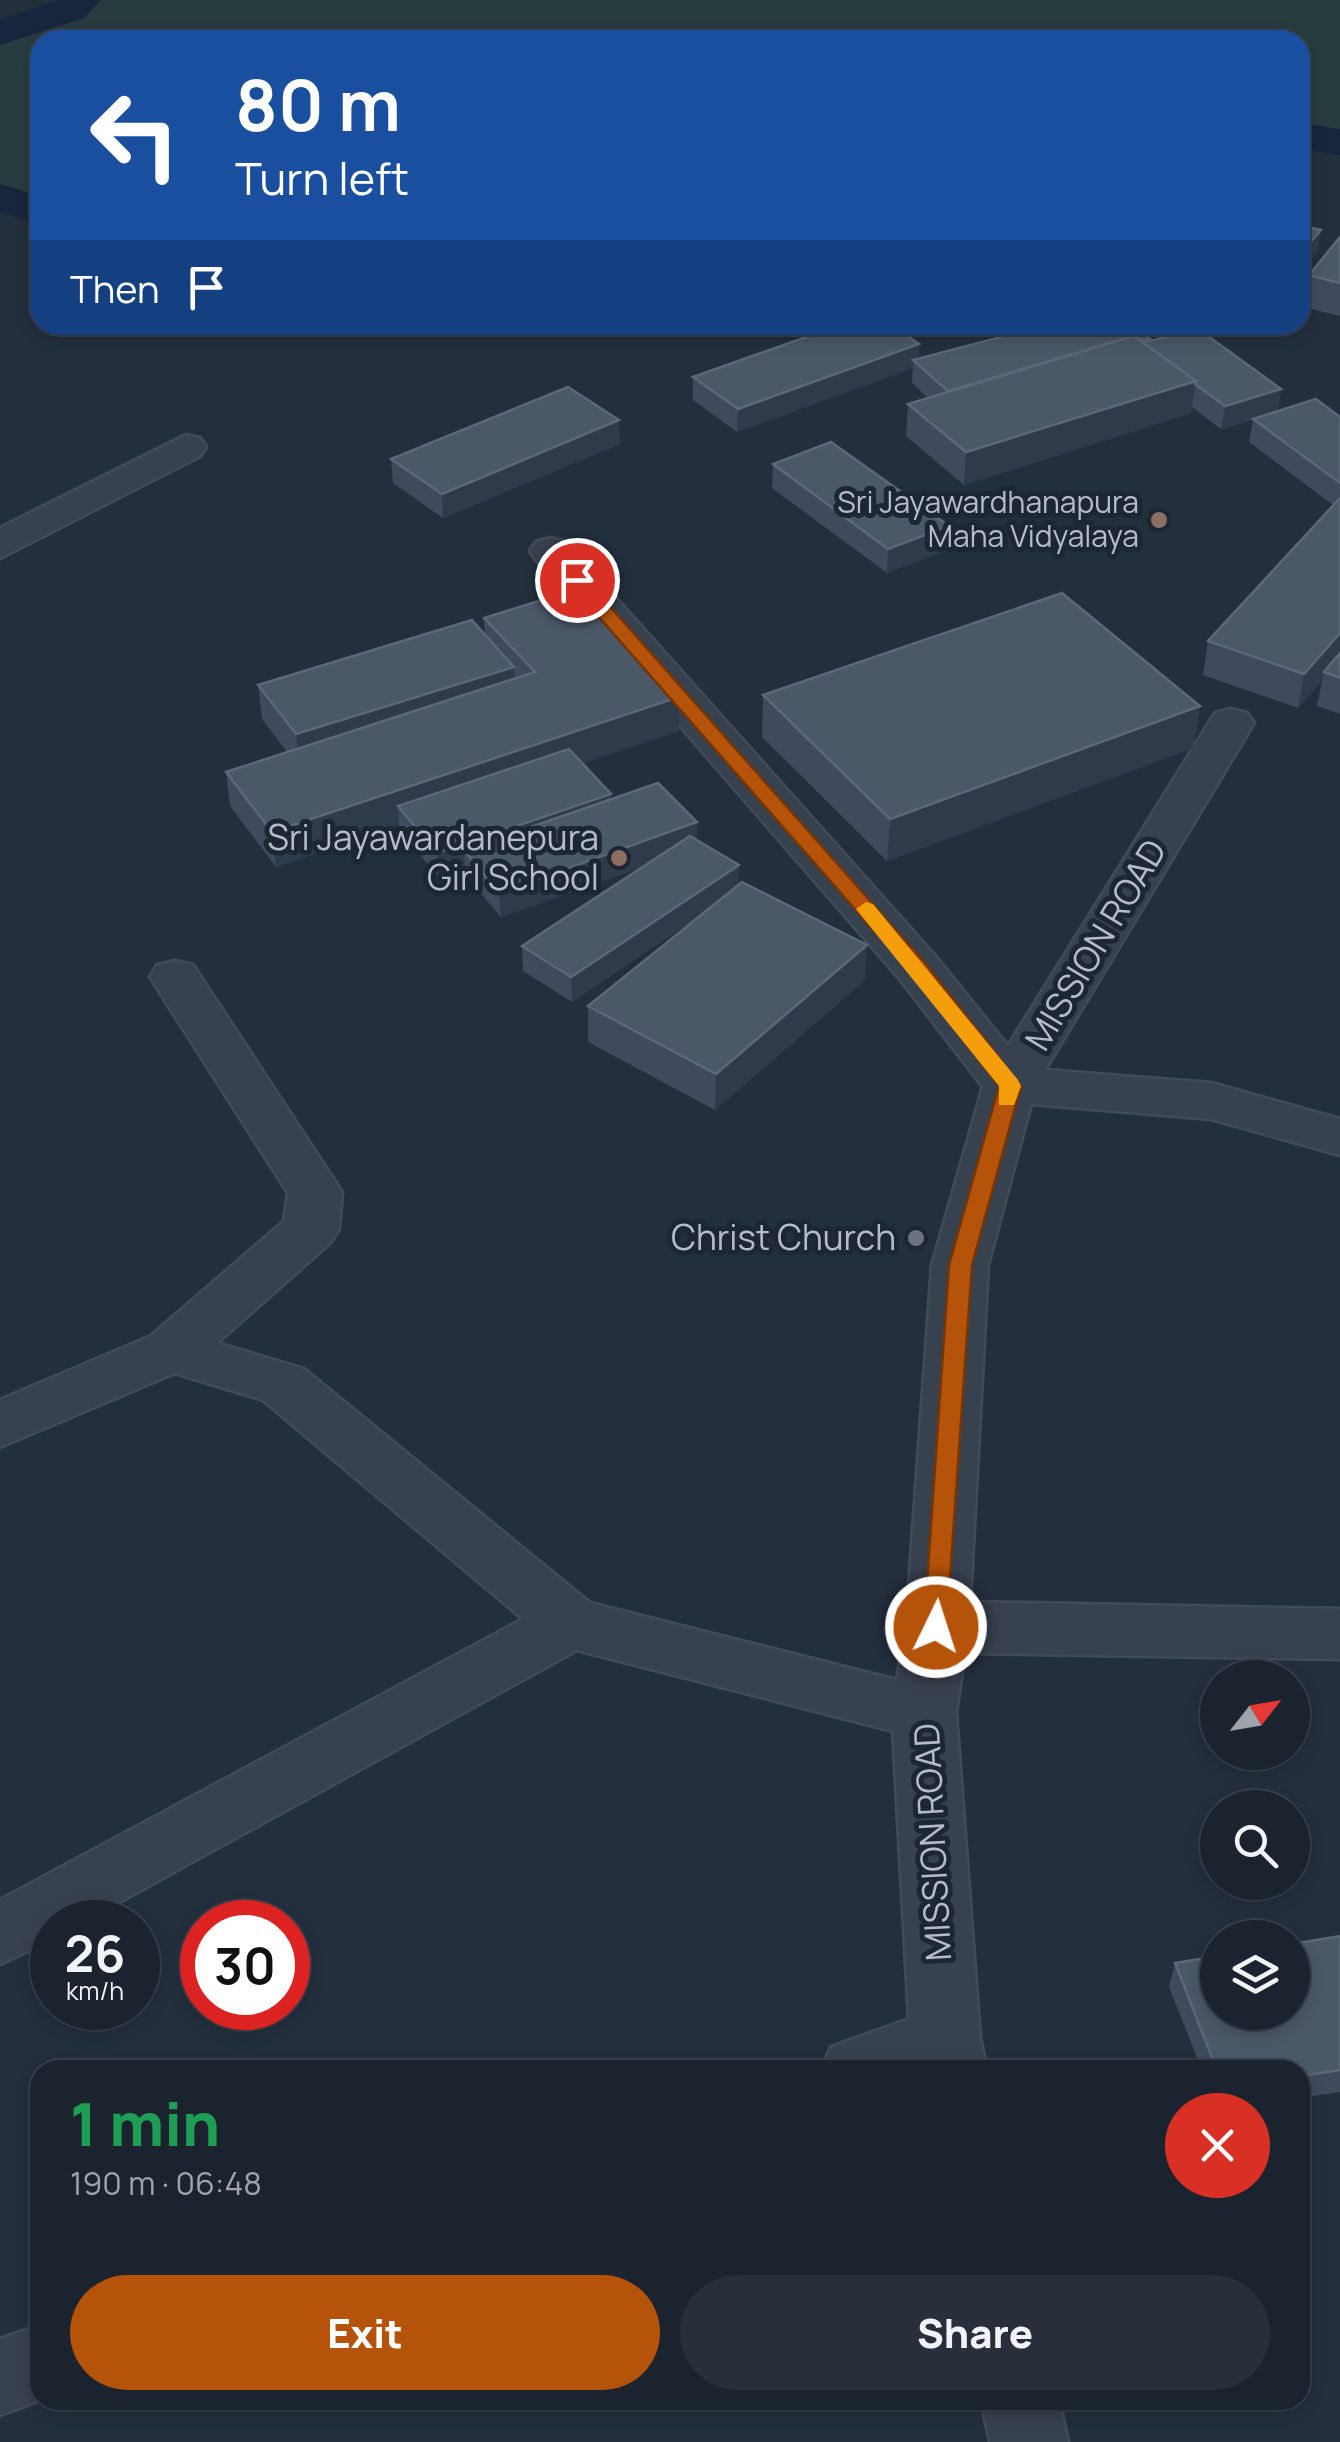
<!DOCTYPE html>
<html lang="en">
<head>
<meta charset="utf-8">
<style>
	body { margin:0; font-family:Manrope,sans-serif; background:#282f3a; color:#f1f3f6; height:100vh; display:flex; flex-direction:column; font-size:38px; white-space:nowrap }
	* { box-sizing:border-box; margin:0 }
	p { font-size:32px; color:#a0a4aa }
	.icon { flex:none; width:55px; height:55px; fill:none; stroke:currentColor; stroke-width:2; stroke-linecap:round; stroke-linejoin:round }
	.map { position:relative; flex:1; overflow:hidden }
	.side { position:absolute; left:30px; top:2060px; width:1280px; height:350px; display:flex; flex-direction:column; background:#1b232e; border-radius:30px; box-shadow:0 5px 15px #0003,0 0 0 2px #39404a }
	.side>* { flex:none }
	.banner { position:absolute; left:30px; top:30px; width:1280px; height:305px; border-radius:30px; box-shadow:0 5px 15px #0003,0 0 0 2px #39404a; background:#1a4fa0; color:#fff; overflow:hidden }
	.needle { width:65px; rotate:59deg }
	.fabs { position:absolute; left:1200px; top:1660px; display:grid; gap:20px }
	.fabs a { display:grid; place-items:center; width:110px; height:110px; border-radius:50%; background:#1b232e; box-shadow:0 5px 15px #0003,0 0 0 2px #39404a; font-size:50px }
	.speed { position:absolute; left:30px; top:1900px; display:flex; gap:20px; font-size:50px; font-weight:700; text-align:center }
	.speed>* { display:grid; place-content:center; width:130px; height:130px; border-radius:50%; background:#1b232e; box-shadow:0 5px 15px #0003,0 0 0 2px #39404a; line-height:1 }
	.speed small { font-size:25px; font-weight:400 }
	.speed .limit { border:15px solid #d22; background:#fff; color:#111 }
	.pin { position:absolute; display:grid; place-items:center; width:85px; height:85px; color:#fff; margin:-42px; border:5px solid #fff; border-radius:50%; box-shadow:0 2px 10px #0007 }
	.me { position:absolute; width:110px; margin:-55px; rotate:4deg; stroke-linejoin:round; filter:drop-shadow(0 0 8px #0008) }
	.turn { display:flex; align-items:center; gap:35px; height:210px; padding:0 40px; font-size:45px }
	.turn .icon { width:130px; height:130px; stroke-width:2.5 }
	.turn b { display:block; font-size:70px; line-height:85px }
	.then { display:flex; align-items:center; height:95px; padding:0 40px; background:#0003; gap:20px; font-size:38px }
	.round { display:grid; place-items:center; flex:none; width:105px; height:105px; border-radius:52px; background:#282f3a }
	.overview { display:flex; align-items:center; justify-content:space-between; height:170px; padding:0 40px }
	h1 { font-size:60px; font-weight:800; line-height:75px; color:#1e9e55 }
	.button { display:flex; gap:20px; margin-top:auto; padding:20px 40px }
	.button a { flex:1; height:115px; border-radius:60px; background:#b45309; color:#fff; font-size:40px; font-weight:800; line-height:115px; text-align:center }
	.button a+a { background:#282f3a; color:#f1f3f6 }
	.map>svg:first-child { display:block }
</style>
</head>
<body>
<div class="map">
<svg width="1340" height="2442" viewBox="0 0 1340 2442">
	<rect width="100%" height="100%" fill="#242f3e"/>
	<path fill="#263c3f" d="M 81,0 L 1340,0 L 1340,142 L 1300,136 L 1300,40 L 40,40 L 40,211 L 0,197 L 0,33 L 70,10 Z"/>
	<g fill="none" stroke-linecap="round" stroke-linejoin="round">
		<g fill="#17263c" fill-rule="evenodd">
			<path d="M 58,0 L 101,0 L 84,18 L 0,45 L 0,20 Z"/>
			<path d="M 1300,123 L 1340,129 L 1340,155 L 1300,149 Z"/>
			<path d="M 0,184 L 40,196 L 40,224 L 0,212 Z"/>
		</g>
		<g stroke="#414a57" stroke-width="5">
			<g id="minor">
				<path d="M 186,435 L 200,438 L 206,447 L 200,456 L 0,558 L 0,528 Z"/>
				<path d="M 551,538 L 566,542 L 936,957 L 1008,1046 L 1215,713 L 1231,709 L 1247,713 L 1254,723 L 1045,1070 L 1211,1083 L 1340,1119 L 1340,1155 L 1211,1119 L 1031,1104 L 988,1265 L 970,1602 L 1340,1609 L 1340,1659 L 965,1653 L 956,1713 L 980,2038 L 987,2070 L 821,2070 L 831,2047 L 909,2019 L 893,1731 L 577,1650 L 83,1922 L 52,1922 L 52,1940 L 0,1964 L 0,1900 L 523,1619 L 263,1400 L 175,1373 L 0,1447 L 0,1400 L 151,1336 L 284,1221 L 288,1193 L 150,977 L 157,965 L 175,961 L 193,965 L 342,1192 L 339,1229 L 330,1243 L 217,1343 L 304,1369 L 590,1603 L 897,1680 L 906,1627 L 932,1265 L 983,1087 L 900,979 L 536,560 L 530,551 L 536,542 Z"/>
				<path d="M 40,2325 L 41,2400 L 0,2415 L 0,2339 Z"/>
				<path d="M 981,2400 L 1059,2400 L 1068,2442 L 990,2442 Z"/>
			</g>
		</g>
		<use href="#minor" fill="#38414e" fill-rule="evenodd"/>
	</g>
	<g fill="#3f4b5c">
		<path d="M 1340,237 L 1340,316 L 1303,307 L 1309,275 Z"/>
		<path d="M 1149,341 L 1278,411 L 1340,417 L 1340,714 L 1317,706 L 1322,681 L 1298,708 L 1203,675 L 1208,641 L 1333,505 L 1249,442 L 1253,420 L 1221,429 L 1192,407 L 1191,413 L 964,485 L 906,436 L 908,404 L 928,398 L 912,383 L 913,368 L 737,432 L 693,400 L 693,377 L 919,344 L 918,359 Z"/>
		<path d="M 620,444 L 443,518 L 393,483 L 391,459 Z"/>
		<path d="M 773,464 L 947,550 L 887,573 L 772,488 Z"/>
		<path d="M 484,618 L 679,697 L 679,731 L 583,763 L 611,794 L 611,799 L 697,840 L 738,886 L 865,980 L 715,1110 L 588,1042 L 588,1006 L 708,910 L 572,1002 L 523,971 L 522,946 L 645,866 L 501,917 L 465,875 L 465,869 L 439,878 L 400,831 L 399,825 L 276,867 L 230,806 L 226,772 L 287,752 L 262,719 L 258,685 L 485,634 Z"/>
		<path d="M 763,695 L 1200,706 L 1193,748 L 887,861 L 762,737 Z"/>
		<path d="M 1340,1936 L 1340,2092 L 1300,2098 L 1300,2070 L 1202,2070 L 1169,1987 L 1175,1963 Z"/>
	</g>
	<g fill="#2f3b4b">
		<path d="M 1321,230 L 1317,252 L 1300,273 L 1300,254 Z"/>
		<path d="M 919,344 L 918,364 L 913,360 L 913,368 L 737,432 L 738,409 Z"/>
		<path d="M 1196,381 L 1191,413 L 964,485 L 966,452 Z"/>
		<path d="M 1281,389 L 1278,412 L 1221,429 L 1225,406 Z"/>
		<path d="M 619,420 L 620,444 L 443,518 L 442,494 Z"/>
		<path d="M 949,526 L 947,550 L 887,573 L 888,549 Z"/>
		<path d="M 1340,633 L 1340,660 L 1324,672 L 1322,681 L 1298,708 L 1304,674 Z"/>
		<path d="M 514,667 L 515,701 L 300,769 L 296,734 Z"/>
		<path d="M 679,697 L 679,731 L 411,821 L 398,806 L 399,825 L 276,867 L 272,832 Z"/>
		<path d="M 1200,706 L 1193,748 L 887,861 L 890,819 Z"/>
		<path d="M 611,794 L 611,818 L 464,850 L 465,869 L 439,878 L 437,853 Z"/>
		<path d="M 697,822 L 697,847 L 501,917 L 499,893 Z"/>
		<path d="M 739,865 L 738,889 L 572,1002 L 571,977 Z"/>
		<path d="M 867,945 L 865,980 L 715,1110 L 716,1074 Z"/>
	</g>
	<g fill="#4b5868" stroke="#5c6777" stroke-width="2.5">
		<path d="M 1300,225 L 1321,230 L 1300,254 Z"/>
		<path d="M 1340,237 L 1340,283 L 1309,275 Z"/>
		<path d="M 840,325 L 891,325 L 919,344 L 738,409 L 693,377 Z"/>
		<path d="M 1047,325 L 1133,325 L 1150,339 L 1140,341 L 1134,336 L 948,391 L 913,360 Z"/>
		<path d="M 1197,328 L 1281,389 L 1225,406 L 1195,384 L 1196,381 L 1143,343 Z"/>
		<path d="M 1134,336 L 1196,381 L 966,452 L 908,404 Z"/>
		<path d="M 568,387 L 619,420 L 442,494 L 391,459 Z"/>
		<path d="M 1316,399 L 1340,417 L 1340,483 L 1253,419 Z"/>
		<path d="M 831,442 L 949,526 L 888,549 L 773,464 Z"/>
		<path d="M 1340,498 L 1340,633 L 1304,674 L 1208,641 Z"/>
		<path d="M 574,590 L 679,697 L 272,832 L 226,772 L 535,672 L 484,618 Z"/>
		<path d="M 1062,593 L 1200,706 L 890,819 L 763,695 Z"/>
		<path d="M 472,620 L 514,667 L 296,734 L 258,685 Z"/>
		<path d="M 1340,653 L 1340,678 L 1324,672 Z"/>
		<path d="M 569,749 L 611,794 L 437,853 L 398,806 Z"/>
		<path d="M 658,783 L 697,822 L 499,893 L 464,850 Z"/>
		<path d="M 690,836 L 739,865 L 571,977 L 522,946 Z"/>
		<path d="M 742,882 L 867,945 L 716,1074 L 588,1006 Z"/>
		<path d="M 1340,1936 L 1340,2070 L 1300,2076 L 1300,2070 L 1217,2070 L 1175,1963 L 1218,1956 L 1218,2012 L 1292,2012 L 1292,1944 Z"/>
	</g>
	<path fill="#b45309" stroke="#753606" stroke-width="2.5" d="M 577,575 L 583,576 L 925,963 L 1021,1086 L 972,1265 L 946,1634 L 936,1637 L 924,1627 L 949,1265 L 999,1086 L 911,973 L 570,584 L 568,580 Z"/>
	<path fill="#f59e0b" d="M 866,902 L 873,904 L 1018,1080 L 1021,1086 L 1014,1105 L 999,1105 L 999,1086 L 856,909 Z"/>
	<g fill="#8d6e63" stroke="#1d2633" stroke-width="4">
		<circle cx="1159" cy="520" r="10"/>
		<circle cx="619" cy="858" r="10"/>
	</g>
	<circle fill="#6b7280" stroke="#1d2633" stroke-width="4" cx="916" cy="1238" r="10"/>
	<g text-anchor="middle" stroke-width="10" stroke-linejoin="round" paint-order="stroke">
		<g font-size="30" fill="#b4bcc9" stroke="#1d2633" text-anchor="end">
			<text x="1139" y="513">Sri Jayawardhanapura<tspan x="1139" dy="34">Maha Vidyalaya</tspan></text>
		</g>
		<g font-size="35" fill="#b4bcc9" stroke="#1d2633" text-anchor="end">
			<text x="599" y="850">Sri Jayawardanepura<tspan x="599" dy="40">Girl School</tspan></text>
			<text x="896" y="1250">Christ Church</text>
		</g>
		<g font-size="35" fill="#b4bcc9" stroke="#1d2633">
			<text transform="translate(1096 945) rotate(-59)" y="12">MISSION ROAD</text>
			<text transform="translate(933 1842) rotate(-93)" y="12">MISSION ROAD</text>
		</g>
	</g>
</svg>
<div class="fabs">
<a><svg class="needle" viewBox="-14 -14 28 28"><path d="M0-13l5 13h-10z" fill="#e53935"/><path d="M0 13l5-13h-10z" fill="#a0a4aa"/></svg></a>
<a><svg class="icon" aria-label="search" viewBox="0 0 24 24"><circle cx="10" cy="10" r="6"/><path d="M15 15l6 6"/></svg></a>
<a><svg class="icon" aria-label="layers" viewBox="0 0 24 24"><path d="M12 4l9 5-9 5-9-5zM3 14l9 5 9-5"/></svg></a>
</div>
<div class="speed"><div>26<small>km/h</small></div><div class="limit">30</div></div>
<div class="pin" style="left:577px;top:580px;background:#d93025"><svg class="icon" aria-label="arrive" viewBox="0 0 24 24"><path d="M6 21V4h12l-3 4 3 4H6"/></svg></div>
<svg class="me" style="left:936px;top:1627px" viewBox="-20 -20 40 40"><circle r="17" fill="#b45309" stroke="#fff" stroke-width="3"/><path d="M0-11L8 9 0 5-8 9z" fill="#fff"/></svg>
<div class="banner">
<div class="turn"><svg class="icon" aria-label="left" viewBox="0 0 24 24"><path d="M17 20v-9H6M10 6l-5 5 5 5"/></svg><div><b>80 m</b>Turn left</div></div>
<div class="then">Then<svg class="icon" aria-label="arrive" viewBox="0 0 24 24"><path d="M6 21V4h12l-3 4 3 4H6"/></svg></div>
</div>
<section class="side">
<div class="overview"><div><h1>1 min</h1><p>190 m · 06:48</p></div><a class="round" style="background:#d93025;color:#fff"><svg class="icon" aria-label="close" viewBox="0 0 24 24"><path d="M6 6l12 12M18 6L6 18"/></svg></a></div>
<div class="button"><a>Exit</a><a>Share</a></div>
</section>
</div>
</body>
</html>
